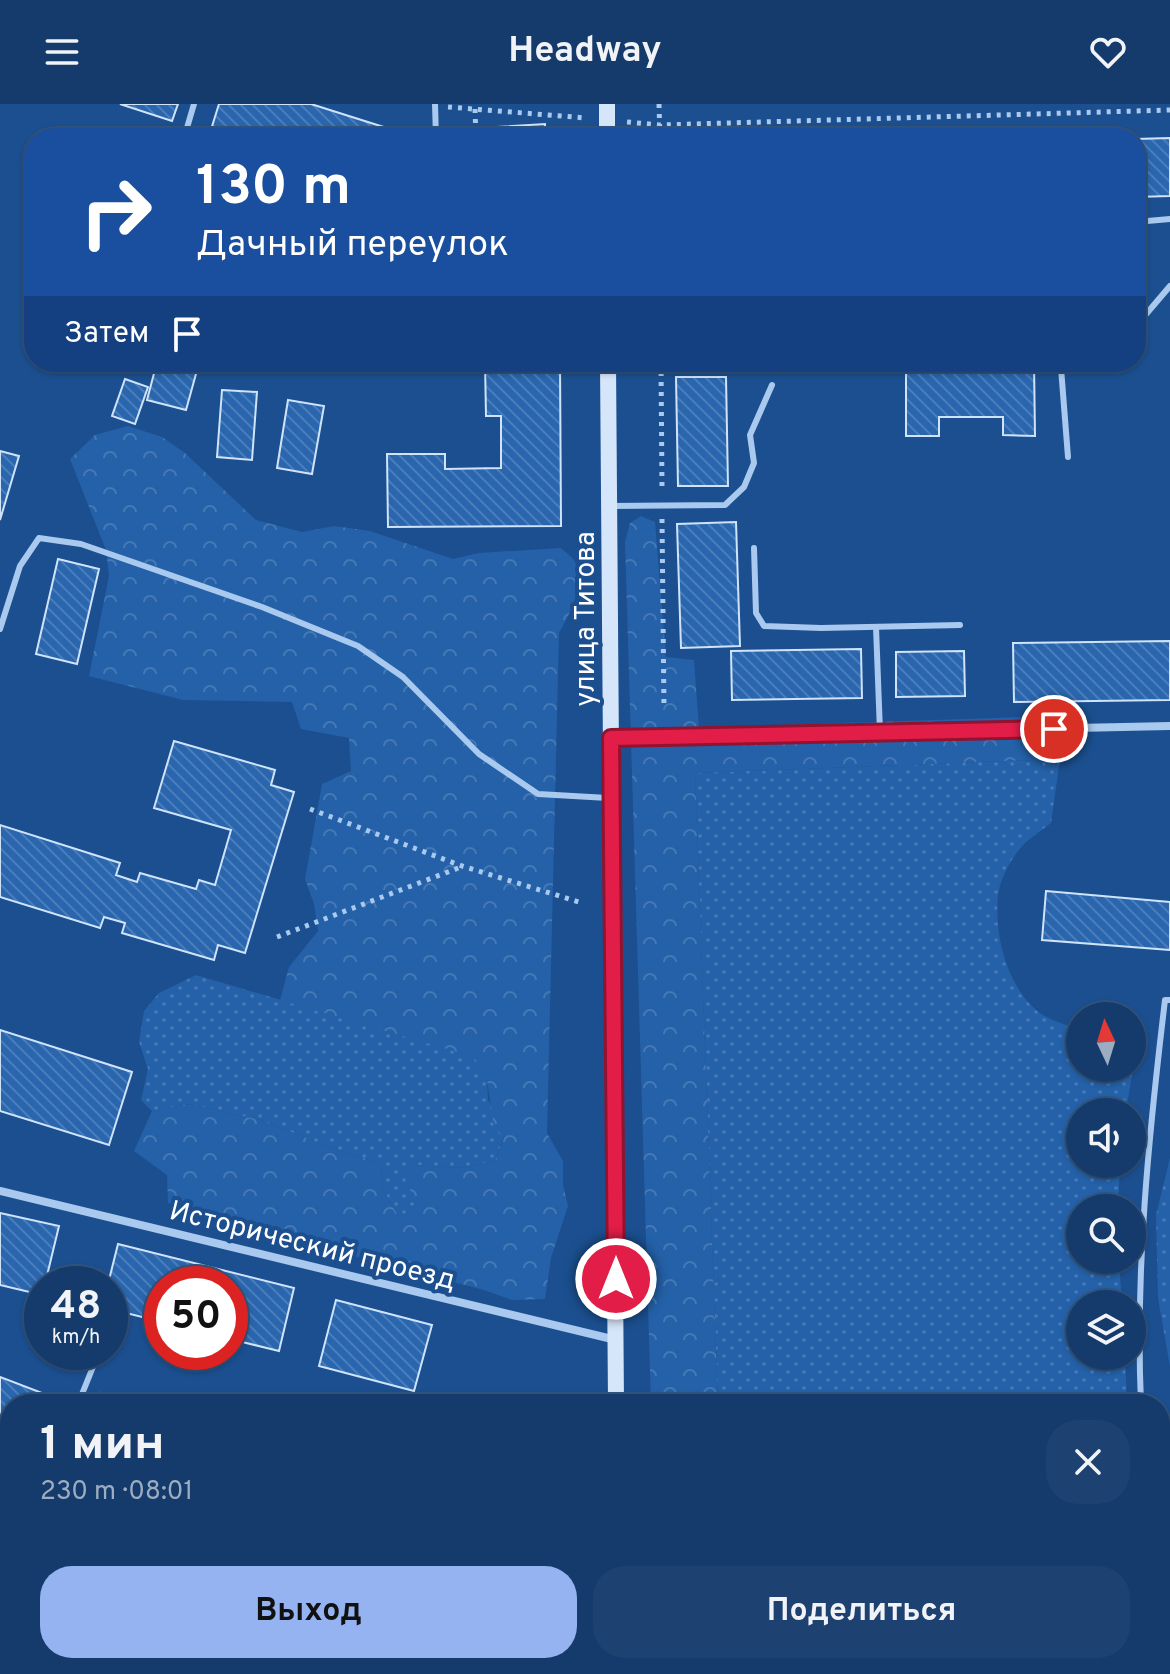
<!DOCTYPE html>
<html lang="ru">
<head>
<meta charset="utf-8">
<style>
	body { margin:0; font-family:Overpass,sans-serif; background:#1d4271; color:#f1f3f6; height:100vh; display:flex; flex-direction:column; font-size:30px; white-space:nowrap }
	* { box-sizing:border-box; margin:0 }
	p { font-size:26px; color:#9dadc1 }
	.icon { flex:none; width:44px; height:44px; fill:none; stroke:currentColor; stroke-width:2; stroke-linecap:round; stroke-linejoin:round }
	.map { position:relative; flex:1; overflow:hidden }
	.details { position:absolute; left:0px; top:1290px; width:1170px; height:280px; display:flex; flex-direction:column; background:#143b6b; border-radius:32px 32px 0 0; box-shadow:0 2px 6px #0004,0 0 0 2px #33557e }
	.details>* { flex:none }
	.hud { position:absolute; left:24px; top:24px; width:1122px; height:244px; border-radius:32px; box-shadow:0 2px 6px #0004,0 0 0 2px #33557e; background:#1a4fa0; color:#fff; overflow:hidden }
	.needle { width:52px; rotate:356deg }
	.controls { position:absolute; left:1066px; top:898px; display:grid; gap:16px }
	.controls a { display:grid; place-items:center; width:80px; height:80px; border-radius:50%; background:#143b6b; box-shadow:0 2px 6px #0004,0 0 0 2px #33557e; font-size:40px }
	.speed { position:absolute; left:24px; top:1162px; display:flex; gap:16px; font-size:40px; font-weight:700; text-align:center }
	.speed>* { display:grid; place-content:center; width:104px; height:104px; border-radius:50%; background:#143b6b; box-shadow:0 2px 6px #0004,0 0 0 2px #33557e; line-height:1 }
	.speed small { font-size:20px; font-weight:400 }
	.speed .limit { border:12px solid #d22; background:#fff; color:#111 }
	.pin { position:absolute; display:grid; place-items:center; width:68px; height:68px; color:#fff; margin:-34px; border:4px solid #fff; border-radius:50%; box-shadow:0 2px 8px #0007 }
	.me { position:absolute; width:88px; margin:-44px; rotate:0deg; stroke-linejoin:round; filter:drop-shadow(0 0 6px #0008) }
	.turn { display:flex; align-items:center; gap:28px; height:168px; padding:0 40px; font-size:36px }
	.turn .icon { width:104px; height:104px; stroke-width:2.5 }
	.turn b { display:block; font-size:56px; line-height:68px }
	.then { display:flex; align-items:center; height:76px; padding:0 40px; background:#0003; gap:16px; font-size:30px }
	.round { display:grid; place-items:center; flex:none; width:84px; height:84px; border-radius:32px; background:#1d4271 }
	.summary { display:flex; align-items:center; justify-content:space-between; height:136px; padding:0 40px }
	h1 { font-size:48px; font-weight:700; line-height:60px }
	.action { display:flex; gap:16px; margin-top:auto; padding:16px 40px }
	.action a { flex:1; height:92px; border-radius:32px; background:#95b2f1; color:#111; font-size:32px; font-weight:700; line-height:92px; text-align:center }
	.action a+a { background:#1d4271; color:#f1f3f6 }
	header { display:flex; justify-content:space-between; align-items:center; height:104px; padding:0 40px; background:#143b6b; font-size:36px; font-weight:700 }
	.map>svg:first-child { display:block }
</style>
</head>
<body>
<header><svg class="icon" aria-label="menu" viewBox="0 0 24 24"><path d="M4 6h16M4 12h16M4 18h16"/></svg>Headway<svg class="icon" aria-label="heart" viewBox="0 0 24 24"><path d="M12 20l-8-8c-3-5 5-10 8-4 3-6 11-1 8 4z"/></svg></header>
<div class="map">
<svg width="1170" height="1570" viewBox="0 0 1170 1570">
	<defs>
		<pattern id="grass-dots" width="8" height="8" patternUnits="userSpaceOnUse" patternTransform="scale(2)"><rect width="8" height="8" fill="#2461a8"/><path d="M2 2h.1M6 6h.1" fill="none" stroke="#4579b5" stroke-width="1.8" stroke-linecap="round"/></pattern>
		<pattern id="forest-crowns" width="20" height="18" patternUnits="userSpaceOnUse" patternTransform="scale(2)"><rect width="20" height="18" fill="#2461a8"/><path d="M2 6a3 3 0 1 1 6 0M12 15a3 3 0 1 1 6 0" fill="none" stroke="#4579b5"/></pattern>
		<pattern id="building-back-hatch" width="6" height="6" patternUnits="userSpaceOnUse" patternTransform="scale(2)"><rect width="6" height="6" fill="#2a66ad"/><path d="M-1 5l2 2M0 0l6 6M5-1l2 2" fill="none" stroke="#4a7db9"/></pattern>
	</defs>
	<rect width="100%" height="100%" fill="#1b4f8f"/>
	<g fill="url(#grass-dots)">
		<path d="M 1060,655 L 1051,719 C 1041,727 1026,736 1018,747 C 1009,759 1000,776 998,791 C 994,831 1007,884 1040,909 C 1052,917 1066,921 1080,925 L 1080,964 L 1132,964 L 1132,936 L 1137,938 L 1126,1008 L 1080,1008 L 1080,1060 L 1120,1060 L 1118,1104 L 1080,1104 L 1080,1156 L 1119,1156 L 1122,1200 L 1080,1200 L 1080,1252 L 1125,1252 L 1127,1300 L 718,1300 L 695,669 Z"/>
		<path d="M 196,871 L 475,953 L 487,976 L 488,995 L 504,1032 L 495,1057 L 463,1064 L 414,1061 L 417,1101 L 399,1114 L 383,1085 L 381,1059 L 343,1048 L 260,1016 L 189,1000 L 152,1007 L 141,996 L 148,965 L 139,938 L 144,907 L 159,889 Z"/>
		<path d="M 1170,1054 L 1170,1263 L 1158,1194 L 1156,1111 Z"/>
	</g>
	<g fill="url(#forest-crowns)">
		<path d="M 128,322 L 162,333 L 185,349 L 256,416 L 302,428 L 334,422 L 370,427 L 453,455 L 479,449 L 561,444 C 565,448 573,453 575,458 C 585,481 570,510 559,529 L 547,1029 L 563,1057 L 563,1081 L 568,1102 L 551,1154 L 545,1195 L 512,1196 L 484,1186 L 311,1141 L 168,1099 L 167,1071 L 134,1047 L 152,1007 L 189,1000 L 260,1016 L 343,1048 L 381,1059 L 383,1085 L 399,1114 L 417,1101 L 405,1075 L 414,1061 L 463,1064 L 495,1057 L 504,1033 L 494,1023 L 487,976 L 474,953 L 280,896 L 289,863 L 318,827 L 314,800 L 305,775 L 322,680 L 351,667 L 349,634 L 301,625 L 292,598 L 183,596 L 89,572 L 109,472 L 106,446 L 70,355 L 95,331 Z"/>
		<path d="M 641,412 L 655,418 L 666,553 L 694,556 L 699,624 L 1054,612 L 1060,655 L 695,669 L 718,1300 L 651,1300 L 625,438 L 630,419 Z"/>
	</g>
	<g fill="url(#building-back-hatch)" stroke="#cfe3fa" stroke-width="2">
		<path d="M 120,0 L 178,0 L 172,17 Z"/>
		<path d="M 219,0 L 311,0 L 393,26 L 390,34 L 215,34 L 209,32 Z"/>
		<path d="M 545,20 L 545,34 L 481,34 L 480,24 Z"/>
		<path d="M 1170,34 L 1170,92 L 1136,93 L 1136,35 Z"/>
		<path d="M 157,258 L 199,259 L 186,306 L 147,296 Z"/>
		<path d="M 485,258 L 560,258 L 561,422 L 388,423 L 387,350 L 445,350 L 445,365 L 501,364 L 501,312 L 486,312 Z"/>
		<path d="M 906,258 L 1034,258 L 1035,332 L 1003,331 L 1003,313 L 939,313 L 939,332 L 906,332 Z"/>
		<path d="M 676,273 L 726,273 L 728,382 L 678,382 Z"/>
		<path d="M 125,275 L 148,283 L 135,320 L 112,312 Z"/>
		<path d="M 222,286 L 257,288 L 252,356 L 217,353 Z"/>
		<path d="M 288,296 L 324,302 L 312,370 L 277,364 Z"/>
		<path d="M 0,347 L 19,352 L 0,416 Z"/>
		<path d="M 736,418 L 740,542 L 681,544 L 677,420 Z"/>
		<path d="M 58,455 L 99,465 L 77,560 L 36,550 Z"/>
		<path d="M 1170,537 L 1170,596 L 1014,598 L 1013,539 Z"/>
		<path d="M 861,545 L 862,594 L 732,596 L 731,547 Z"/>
		<path d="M 964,547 L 965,592 L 896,593 L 896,548 Z"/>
		<path d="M 174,637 L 275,666 L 271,681 L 294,688 L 245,849 L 218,841 L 214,856 L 122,829 L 125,819 L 104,813 L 100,824 L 0,793 L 0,721 L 120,759 L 116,771 L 137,778 L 140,769 L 196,785 L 199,776 L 215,781 L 231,726 L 154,704 Z"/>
		<path d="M 1046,787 L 1170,798 L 1170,846 L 1042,836 Z"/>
		<path d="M 0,926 L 132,968 L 109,1041 L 0,1007 Z"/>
		<path d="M 0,1109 L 59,1122 L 45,1180 L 42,1180 L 42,1191 L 0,1181 Z"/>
		<path d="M 118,1140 L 294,1184 L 279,1247 L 230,1235 L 230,1180 L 162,1180 L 162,1218 L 110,1205 L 110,1180 L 108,1180 Z"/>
		<path d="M 336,1196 L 432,1221 L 414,1287 L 319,1262 Z"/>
		<path d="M 0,1273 L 50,1292 L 46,1300 L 10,1300 L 10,1317 L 0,1313 Z"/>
		<path d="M 101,1289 L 130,1300 L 96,1300 Z"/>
		<path d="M 40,1560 L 45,1560 L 65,1570 L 35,1570 Z"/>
		<path d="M 252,1560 L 366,1560 L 389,1570 L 247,1570 Z"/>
		<rect x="500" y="1560" width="54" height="10"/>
		<rect x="680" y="1560" width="62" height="10"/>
	</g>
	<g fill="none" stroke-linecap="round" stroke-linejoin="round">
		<g stroke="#a9c9ee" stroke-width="5" stroke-dasharray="4 6" stroke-linecap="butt">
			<path d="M 659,0 L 660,34"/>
			<path d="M 448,3 L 586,14"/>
			<path d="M 475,5 L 476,34"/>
			<path d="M 627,18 L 660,21 L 1170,6"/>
			<path d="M 661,258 L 662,385"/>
			<path d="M 662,415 L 664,605"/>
			<path d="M 310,705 L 462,762 L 579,798"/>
			<path d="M 277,833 L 461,763"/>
		</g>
		<g stroke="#a9c9ee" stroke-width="6">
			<path d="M 435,0 L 436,34"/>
			<path d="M 184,34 L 194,0"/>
			<path d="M 1136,118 L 1170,115"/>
			<path d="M 1136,222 L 1170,182"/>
			<path d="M 1068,353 L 1061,264 L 1106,258"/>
			<path d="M 609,402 L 725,401 L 744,383 L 754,359 L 750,331 L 772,281"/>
			<path d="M 754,444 L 756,509 L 764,522 L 821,524 L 960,521"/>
			<path d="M 876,523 L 880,628"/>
			<path d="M 0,525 L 20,462 L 39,434 L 81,440 L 262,503 L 358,542 L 403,573 L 479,650 L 538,690 L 608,694"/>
			<path d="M 78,1300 L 99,1248"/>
			<path d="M 1141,1300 C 1135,1166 1149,1029 1165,896 L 1170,896"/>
			<path d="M 0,1479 L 10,1456"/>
			<path d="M 380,1560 L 402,1570"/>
			<path d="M 228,1570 L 233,1560"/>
		</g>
		<g stroke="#a9c9ee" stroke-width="8">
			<path d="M 611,634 L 1170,622"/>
			<path d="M 0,1087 L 616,1236"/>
			<path d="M 1160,1405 L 1170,1405"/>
			<path d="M 0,1493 L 10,1497"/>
			<path d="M 146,1560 L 168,1570"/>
		</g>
		<g stroke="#d6e6fa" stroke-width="16">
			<path d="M 607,34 L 607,0"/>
			<path d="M 608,258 L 616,1300"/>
			<path d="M 616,1570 L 616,1560"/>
		</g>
	</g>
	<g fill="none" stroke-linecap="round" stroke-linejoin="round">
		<g stroke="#92132f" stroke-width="20">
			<path id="route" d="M 616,1175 L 611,634 L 1054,625"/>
		</g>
		<use href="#route" stroke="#e11d48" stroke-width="14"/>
	</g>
	<g text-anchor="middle" stroke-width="8" stroke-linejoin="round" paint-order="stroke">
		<g font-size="28" fill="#fff" stroke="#1b4f8f">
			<text transform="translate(584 515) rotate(-90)" y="10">улица Титова</text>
			<text transform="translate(313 1140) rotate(14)" y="10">Исторический проезд</text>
		</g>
	</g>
</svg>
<div class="controls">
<a><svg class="needle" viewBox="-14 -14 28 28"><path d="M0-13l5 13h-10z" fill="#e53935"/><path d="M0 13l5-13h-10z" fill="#9dadc1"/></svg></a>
<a><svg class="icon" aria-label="sound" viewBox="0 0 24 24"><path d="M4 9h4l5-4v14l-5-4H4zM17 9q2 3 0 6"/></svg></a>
<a><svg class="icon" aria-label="search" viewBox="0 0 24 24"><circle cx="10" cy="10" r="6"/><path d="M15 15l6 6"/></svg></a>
<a><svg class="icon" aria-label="layers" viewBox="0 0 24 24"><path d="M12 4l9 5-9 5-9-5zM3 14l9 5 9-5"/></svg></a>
</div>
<div class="speed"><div>48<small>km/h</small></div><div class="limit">50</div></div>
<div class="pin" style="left:1054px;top:625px;background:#d93025"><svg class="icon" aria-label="arrive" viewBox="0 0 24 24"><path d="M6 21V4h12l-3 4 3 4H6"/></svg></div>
<svg class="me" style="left:616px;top:1175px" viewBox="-20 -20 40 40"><circle r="17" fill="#e11d48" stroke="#fff" stroke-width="3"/><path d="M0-11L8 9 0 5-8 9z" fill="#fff"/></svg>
<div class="hud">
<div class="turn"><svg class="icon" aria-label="right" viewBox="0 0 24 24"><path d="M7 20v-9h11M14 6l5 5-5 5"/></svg><div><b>130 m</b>Дачный переулок</div></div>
<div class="then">Затем<svg class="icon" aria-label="arrive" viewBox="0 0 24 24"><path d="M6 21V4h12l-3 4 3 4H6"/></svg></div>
</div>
<section class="details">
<div class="summary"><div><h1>1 мин</h1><p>230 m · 08:01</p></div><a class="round"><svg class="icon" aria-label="close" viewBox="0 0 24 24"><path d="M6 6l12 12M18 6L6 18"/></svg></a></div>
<div class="action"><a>Выход</a><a>Поделиться</a></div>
</section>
</div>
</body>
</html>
